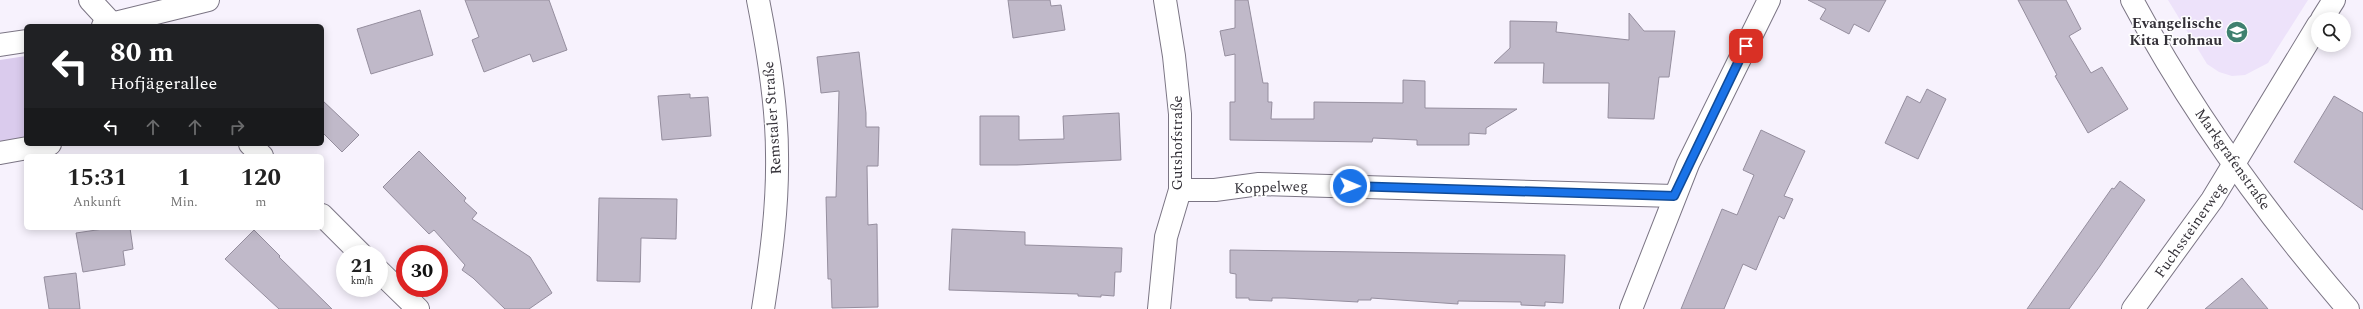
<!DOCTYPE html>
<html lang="de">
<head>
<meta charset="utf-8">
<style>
	body { margin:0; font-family:Spectral,serif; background:#f6f6f6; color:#222; height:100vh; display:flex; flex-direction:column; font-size:15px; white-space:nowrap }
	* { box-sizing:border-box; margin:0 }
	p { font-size:13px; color:#767676 }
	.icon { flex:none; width:22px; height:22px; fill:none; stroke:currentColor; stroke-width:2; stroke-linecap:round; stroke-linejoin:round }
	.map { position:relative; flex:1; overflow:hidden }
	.drawer { position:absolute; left:24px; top:154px; width:300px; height:76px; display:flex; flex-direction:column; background:#fff; border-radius:6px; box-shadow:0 2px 10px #0003 }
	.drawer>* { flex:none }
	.guide { position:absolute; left:24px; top:24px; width:300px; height:122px; border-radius:6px; box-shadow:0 2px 10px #0003; background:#202124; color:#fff; overflow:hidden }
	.fabs { position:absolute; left:2311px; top:12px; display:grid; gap:8px }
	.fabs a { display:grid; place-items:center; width:40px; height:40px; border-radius:50%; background:#fff; box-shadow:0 2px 10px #0003; font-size:20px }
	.speed { position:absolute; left:336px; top:245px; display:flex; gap:8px; font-size:20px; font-weight:700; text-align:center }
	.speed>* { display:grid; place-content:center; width:52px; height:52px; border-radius:50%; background:#fff; box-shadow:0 2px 10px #0003; line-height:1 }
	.speed small { font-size:10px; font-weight:400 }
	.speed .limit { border:6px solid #d22; background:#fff; color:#111 }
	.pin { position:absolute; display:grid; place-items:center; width:34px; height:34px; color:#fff; margin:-17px; border-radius:8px; box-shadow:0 2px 6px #0006 }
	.me { position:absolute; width:44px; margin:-22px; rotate:91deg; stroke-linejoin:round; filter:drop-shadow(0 0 3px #0008) }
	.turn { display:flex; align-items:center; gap:14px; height:84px; padding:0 20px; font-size:18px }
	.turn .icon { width:52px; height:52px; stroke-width:2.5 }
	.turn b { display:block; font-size:28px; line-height:34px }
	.lanes { display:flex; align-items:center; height:38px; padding:0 20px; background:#0003; justify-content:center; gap:20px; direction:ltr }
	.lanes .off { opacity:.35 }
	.eta { display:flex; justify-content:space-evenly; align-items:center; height:68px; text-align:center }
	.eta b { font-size:24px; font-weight:700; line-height:28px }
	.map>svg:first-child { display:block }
</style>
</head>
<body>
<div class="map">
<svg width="2363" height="309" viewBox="0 0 2363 309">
	<rect width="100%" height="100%" fill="#f7f2fd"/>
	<path fill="#ede2fa" d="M 2168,0 L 2308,0 L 2268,63 L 2245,75 L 2232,76 L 2219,72 L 2207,64 Z"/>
	<path fill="#dacbed" d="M 26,56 L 26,140 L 0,145 L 0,60 Z"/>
	<g fill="#c0b9c9" stroke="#958e9e">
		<path d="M 465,0 L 549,0 L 567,50 L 533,62 L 530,54 L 484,72 L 472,40 L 479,37 Z"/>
		<path d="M 1008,0 L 1050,0 L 1051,6 L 1061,5 L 1065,30 L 1013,38 Z"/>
		<path d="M 1235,0 L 1248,0 L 1263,83 L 1268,83 L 1268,102 L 1272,102 L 1271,119 L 1314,119 L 1314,102 L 1403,103 L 1403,80 L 1425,81 L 1425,108 L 1517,109 L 1486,128 L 1486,134 L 1469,133 L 1469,145 L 1417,145 L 1417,140 L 1373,138 L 1372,142 L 1230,140 L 1230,102 L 1235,102 L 1235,54 L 1225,56 L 1220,31 L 1235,28 Z"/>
		<path d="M 1808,0 L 1886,0 L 1869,32 L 1854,24 L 1849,34 L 1820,19 L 1826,9 Z"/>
		<path d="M 2018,0 L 2066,0 L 2081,29 L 2069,36 L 2091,73 L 2102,67 L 2128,109 L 2088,133 L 2055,76 L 2057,75 Z"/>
		<path d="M 420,10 L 433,55 L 371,74 L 357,29 Z"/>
		<path d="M 1629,13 L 1644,31 L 1675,31 L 1669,77 L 1659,77 L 1654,119 L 1608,118 L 1609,83 L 1543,83 L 1544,63 L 1494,63 L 1510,48 L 1510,21 L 1557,22 L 1556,32 L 1629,40 Z"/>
		<path d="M 859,52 L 866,113 L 866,127 L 879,127 L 878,166 L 867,166 L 868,225 L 877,224 L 878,307 L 832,308 L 831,279 L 828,279 L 826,197 L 836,197 L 839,91 L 821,93 L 817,57 Z"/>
		<path d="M 1927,89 L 1946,99 L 1918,159 L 1885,143 L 1907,96 L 1920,103 Z"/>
		<path d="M 690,94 L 690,98 L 708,97 L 711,136 L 662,140 L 658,96 Z"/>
		<path d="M 2334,96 L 2363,113 L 2363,210 L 2294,162 Z"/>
		<path d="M 322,100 L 359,135 L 342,152 L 322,132 Z"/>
		<path d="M 1119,113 L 1121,160 L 1017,165 L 980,165 L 980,116 L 1019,116 L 1019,140 L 1064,139 L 1063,116 Z"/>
		<path d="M 1761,130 L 1805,151 L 1784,196 L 1793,199 L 1784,219 L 1779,216 L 1756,270 L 1743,264 L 1724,309 L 1681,309 L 1722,209 L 1737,215 L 1754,175 L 1743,170 Z"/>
		<path d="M 419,151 L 466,198 L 464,201 L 477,213 L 472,219 L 530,257 L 552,293 L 529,309 L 505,309 L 473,278 L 462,270 L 465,265 L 434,230 L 429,234 L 383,187 Z"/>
		<path d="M 2120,181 L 2145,200 L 2100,266 L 2069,309 L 2027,309 L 2112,188 L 2114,189 Z"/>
		<path d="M 599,198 L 677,199 L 676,239 L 641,238 L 640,282 L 597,281 Z"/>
		<path d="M 110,228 L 130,228 L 133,249 L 123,251 L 125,265 L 83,272 L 76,233 Z"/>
		<path d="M 952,229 L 1025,232 L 1025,245 L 1122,248 L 1121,272 L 1115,272 L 1114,296 L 1101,295 L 1101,297 L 1078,296 L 1078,294 L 949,290 Z"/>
		<path d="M 254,230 L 280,256 L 279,257 L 332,309 L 279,309 L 225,259 Z"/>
		<path d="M 1230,250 L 1565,255 L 1563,303 L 1545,302 L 1545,306 L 1521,305 L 1521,302 L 1458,301 L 1458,304 L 1371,298 L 1371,300 L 1358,300 L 1358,302 L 1285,298 L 1272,298 L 1272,301 L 1249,300 L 1249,298 L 1236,298 L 1236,274 L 1230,273 Z"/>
		<path d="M 76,273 L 80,309 L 49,309 L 44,277 Z"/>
		<path d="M 2242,278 L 2268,309 L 2205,309 Z"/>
	</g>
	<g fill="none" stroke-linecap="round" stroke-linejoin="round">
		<g stroke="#7b7584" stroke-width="24">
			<g id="minor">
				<path d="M 90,0 L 114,26"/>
				<path d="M 758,0 C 768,50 777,103 777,154 C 778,206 771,258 763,309"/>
				<path d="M 2132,0 C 2191,111 2266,214 2348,309"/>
				<path d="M 2322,19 L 2334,0"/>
				<path d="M 103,26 L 208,0"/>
				<path d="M 0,45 L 26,41"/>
				<path d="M 250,144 L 262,156"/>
				<path d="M 0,153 L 50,144"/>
				<path d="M 1180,190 L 1215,190 L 1259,184 L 1674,196"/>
				<path d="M 322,215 L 361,254"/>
				<path d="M 379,271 L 418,309"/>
				<path d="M 1159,309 L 1166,237 L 1180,190 L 1180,114 L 1174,56 L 1165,0"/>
				<path d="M 1631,309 L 1688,164 L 1769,0"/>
				<path d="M 2133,309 L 2212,200 L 2318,25"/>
			</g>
		</g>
		<use href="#minor" stroke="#fff" stroke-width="22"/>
	</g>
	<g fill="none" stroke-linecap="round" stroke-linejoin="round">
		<g stroke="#114b97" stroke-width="10">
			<path id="route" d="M 1350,186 L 1674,196 L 1746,46"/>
		</g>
		<use href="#route" stroke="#1a73e8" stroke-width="7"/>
	</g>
	<defs>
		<g id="school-disc" transform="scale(1.15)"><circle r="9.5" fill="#3f806f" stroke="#fff"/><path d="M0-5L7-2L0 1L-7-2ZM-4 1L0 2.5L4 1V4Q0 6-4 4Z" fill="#fff"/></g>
	</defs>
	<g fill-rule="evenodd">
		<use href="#school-disc" x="2237" y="32"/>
	</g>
	<g text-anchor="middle" stroke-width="3" stroke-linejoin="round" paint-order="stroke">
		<g font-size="15" font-weight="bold" fill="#343138" stroke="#fff" text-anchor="end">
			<text x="2222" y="28">Evangelische<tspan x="2222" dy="17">Kita Frohnau</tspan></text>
		</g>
		<g font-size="15" fill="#343138" stroke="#fff">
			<text transform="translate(772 118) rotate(-94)" y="5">Remstaler Straße</text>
			<text transform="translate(1177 143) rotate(-90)" y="5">Gutshofstraße</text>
			<text transform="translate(2233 159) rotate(55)" y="5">Markgrafenstraße</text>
			<text transform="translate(1271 187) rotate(-2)" y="5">Koppelweg</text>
			<text transform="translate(2190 230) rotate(-55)" y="5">Fuchssteinerweg</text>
		</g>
	</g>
</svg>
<div class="fabs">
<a><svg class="icon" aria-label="search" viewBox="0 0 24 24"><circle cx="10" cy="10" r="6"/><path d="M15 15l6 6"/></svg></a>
</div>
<div class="speed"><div>21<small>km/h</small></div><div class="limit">30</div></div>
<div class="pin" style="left:1746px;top:46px;background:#d93025"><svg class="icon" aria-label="arrive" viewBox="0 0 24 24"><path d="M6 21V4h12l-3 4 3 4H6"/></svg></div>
<svg class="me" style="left:1350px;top:186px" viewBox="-20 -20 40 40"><circle r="17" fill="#1a73e8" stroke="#fff" stroke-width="3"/><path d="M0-11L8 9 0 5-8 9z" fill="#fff"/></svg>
<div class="guide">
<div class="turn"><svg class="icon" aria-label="left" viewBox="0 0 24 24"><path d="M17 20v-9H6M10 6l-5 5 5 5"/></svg><div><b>80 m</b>Hofjägerallee</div></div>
<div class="lanes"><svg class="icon" aria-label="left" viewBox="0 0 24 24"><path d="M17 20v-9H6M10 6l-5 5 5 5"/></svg><svg class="icon off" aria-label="ahead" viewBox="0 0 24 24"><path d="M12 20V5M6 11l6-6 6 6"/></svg><svg class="icon off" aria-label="ahead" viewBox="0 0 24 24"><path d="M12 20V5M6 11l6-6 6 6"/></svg><svg class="icon off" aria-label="right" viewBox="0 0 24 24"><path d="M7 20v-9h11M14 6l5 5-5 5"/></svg></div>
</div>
<section class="drawer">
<div class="eta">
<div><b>15:31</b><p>Ankunft</p></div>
<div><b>1</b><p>Min.</p></div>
<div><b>120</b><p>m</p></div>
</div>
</section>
</div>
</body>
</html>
